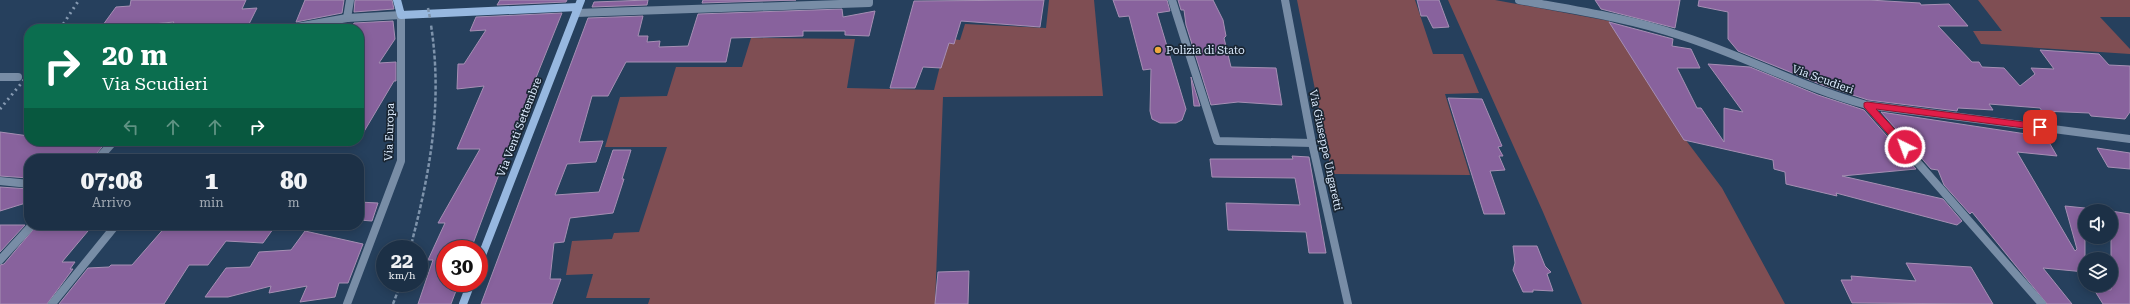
<!DOCTYPE html>
<html lang="it">
<head>
<meta charset="utf-8">
<style>
	body { margin:0; font-family:"Roboto Serif",serif; background:#25384d; color:#f1f3f6; height:100vh; display:flex; flex-direction:column; font-size:15px; white-space:nowrap }
	* { box-sizing:border-box; margin:0 }
	p { font-size:13px; color:#a0a9b3 }
	.icon { flex:none; width:22px; height:22px; fill:none; stroke:currentColor; stroke-width:2; stroke-linecap:round; stroke-linejoin:round }
	.map { position:relative; flex:1; overflow:hidden }
	.sheet { position:absolute; left:24px; top:154px; width:340px; height:76px; display:flex; flex-direction:column; background:#1c3046; border-radius:16px; box-shadow:0 2px 10px #0003,0 0 0 1px #3a4b5f }
	.sheet>* { flex:none }
	.banner { position:absolute; left:24px; top:24px; width:340px; height:122px; border-radius:16px; box-shadow:0 2px 10px #0003,0 0 0 1px #3a4b5f; background:#0b6e4f; color:#fff; overflow:hidden }
	.controls { position:absolute; left:2078px; top:204px; display:grid; gap:8px }
	.controls a { display:grid; place-items:center; width:40px; height:40px; border-radius:50%; background:#1c3046; box-shadow:0 2px 10px #0003,0 0 0 1px #3a4b5f; font-size:20px }
	.speed { position:absolute; left:376px; top:240px; display:flex; gap:8px; font-size:20px; font-weight:700; text-align:center }
	.speed>* { display:grid; place-content:center; width:52px; height:52px; border-radius:50%; background:#1c3046; box-shadow:0 2px 10px #0003,0 0 0 1px #3a4b5f; line-height:1 }
	.speed small { font-size:10px; font-weight:400 }
	.speed .limit { border:6px solid #d22; background:#fff; color:#111 }
	.pin { position:absolute; display:grid; place-items:center; width:34px; height:34px; color:#fff; margin:-17px; border-radius:8px; box-shadow:0 2px 6px #0006 }
	.me { position:absolute; width:44px; margin:-22px; rotate:318deg; stroke-linejoin:round; filter:drop-shadow(0 0 3px #0008) }
	.turn { display:flex; align-items:center; gap:14px; height:84px; padding:0 12px; font-size:18px }
	.turn .icon { width:52px; height:52px; stroke-width:2.5 }
	.turn b { display:block; font-size:28px; line-height:34px }
	.lanes { display:flex; align-items:center; height:38px; padding:0 12px; background:#0003; justify-content:center; gap:20px; direction:ltr }
	.lanes .off { opacity:.35 }
	.eta { display:flex; justify-content:space-evenly; align-items:center; height:68px; text-align:center }
	.eta b { font-size:24px; font-weight:800; line-height:28px }
	.map>svg:first-child { display:block }
</style>
</head>
<body>
<div class="map">
<svg width="2130" height="304" viewBox="0 0 2130 304">
	<rect width="100%" height="100%" fill="#26405d"/>
	<g fill="#7f4e53">
		<path d="M 1049,0 L 1094,0 L 1103,96 L 943,97 L 935,304 L 648,304 L 650,298 L 586,298 L 593,274 L 566,275 L 572,241 L 612,239 L 614,233 L 639,232 L 667,147 L 605,147 L 620,97 L 667,96 L 676,67 L 742,67 L 751,38 L 855,39 L 847,88 L 934,90 L 947,38 L 960,40 L 965,24 L 1046,28 Z"/>
		<path d="M 1297,0 L 1415,0 L 1433,54 L 1463,54 L 1479,93 L 1445,94 L 1470,175 L 1332,174 Z"/>
		<path d="M 1448,0 L 1495,0 L 1609,21 L 1685,139 L 1722,188 L 1785,304 L 1582,304 L 1543,212 Z"/>
		<path d="M 1978,0 L 2130,0 L 2130,17 L 2100,17 L 2130,49 L 2130,54 L 1981,44 L 1973,31 L 2002,31 Z"/>
	</g>
	<g fill="#88629d" stroke="#a68fb4">
		<path d="M 131,0 L 246,0 L 242,9 L 257,8 L 248,26 L 230,27 L 228,29 L 170,28 L 174,22 L 100,29 L 116,7 L 130,6 Z"/>
		<path d="M 305,0 L 344,0 L 342,13 L 296,22 Z"/>
		<path d="M 355,0 L 392,0 L 394,9 L 354,12 Z"/>
		<path d="M 500,0 L 567,0 L 566,2 L 497,5 Z"/>
		<path d="M 648,0 L 647,5 L 592,7 L 594,2 Z"/>
		<path d="M 703,0 L 796,0 L 702,3 Z"/>
		<path d="M 1044,0 L 1040,27 L 961,21 L 954,44 L 949,43 L 941,68 L 923,67 L 915,88 L 890,88 L 914,1 Z"/>
		<path d="M 1113,0 L 1167,0 L 1170,11 L 1157,13 L 1186,109 L 1182,120 L 1176,123 L 1160,123 L 1152,119 L 1150,111 L 1151,69 L 1143,70 L 1129,16 L 1119,17 Z"/>
		<path d="M 1178,0 L 1213,0 L 1223,20 L 1226,36 L 1224,38 L 1231,67 L 1276,68 L 1282,105 L 1238,102 L 1211,105 L 1186,25 L 1184,10 L 1181,10 Z"/>
		<path d="M 1417,0 L 1439,0 L 1449,27 L 1433,28 L 1427,16 L 1421,16 Z"/>
		<path d="M 1595,0 L 1680,0 L 1675,28 L 1601,9 Z"/>
		<path d="M 1699,0 L 1869,0 L 1920,3 L 1921,5 L 1949,4 L 1968,26 L 1938,26 L 1972,62 L 1979,62 L 1982,67 L 2004,68 L 2020,86 L 2035,74 L 2031,68 L 2054,69 L 2040,50 L 2099,54 L 2109,65 L 2130,66 L 2130,112 L 2125,119 L 2091,116 L 2089,113 L 2042,111 L 2040,108 L 1989,104 L 1993,110 L 1958,108 L 1957,111 L 1868,100 L 1822,85 L 1738,51 L 1728,39 L 1728,12 L 1698,6 Z"/>
		<path d="M 842,9 L 843,17 L 875,11 L 869,36 L 845,35 L 845,31 L 803,31 L 803,36 L 731,38 L 726,62 L 626,62 L 608,96 L 592,96 L 579,142 L 603,141 L 596,162 L 567,164 L 555,195 L 599,192 L 613,150 L 631,150 L 622,179 L 624,179 L 613,213 L 570,218 L 564,242 L 554,243 L 550,279 L 561,279 L 552,304 L 481,304 L 588,18 L 643,16 L 638,36 L 648,36 L 647,42 L 660,41 L 659,47 L 688,46 L 698,14 Z"/>
		<path d="M 562,13 L 523,110 L 471,249 L 445,249 L 445,283 L 459,283 L 451,304 L 418,304 L 433,260 L 428,260 L 445,223 L 438,223 L 480,149 L 457,149 L 484,86 L 457,89 L 458,64 L 464,64 L 486,30 L 470,31 L 476,17 Z"/>
		<path d="M 393,21 L 395,39 L 379,63 L 396,62 L 396,81 L 394,81 L 359,140 L 359,29 L 351,29 L 354,23 Z"/>
		<path d="M 1609,22 L 1673,39 L 1672,46 L 1691,49 L 1700,68 L 1677,68 L 1697,108 L 1701,108 L 1724,142 L 1724,108 L 1743,112 L 1708,64 L 1750,67 L 1818,95 L 1864,110 L 1916,169 L 1842,176 L 1943,199 L 1962,221 L 1957,225 L 1836,193 L 1837,196 L 1786,184 L 1785,172 L 1774,169 L 1773,160 L 1684,140 Z"/>
		<path d="M 1191,77 L 1200,106 L 1194,106 Z"/>
		<path d="M 1448,98 L 1482,99 L 1502,146 L 1498,147 L 1503,156 L 1499,156 L 1505,170 L 1490,171 L 1505,214 L 1484,214 Z"/>
		<path d="M 1881,112 L 2046,137 L 2057,156 L 2017,152 L 2075,251 L 2077,249 L 2065,206 L 2085,208 L 2085,272 L 2043,268 L 2072,304 L 2047,304 L 1972,212 L 1970,214 L 1944,185 L 1938,170 L 1931,169 Z"/>
		<path d="M 0,132 L 29,136 L 29,141 L 107,141 L 92,159 L 29,159 L 29,178 L 0,176 Z"/>
		<path d="M 2097,148 L 2130,153 L 2130,169 L 2108,167 Z"/>
		<path d="M 1292,156 L 1309,157 L 1326,253 L 1309,253 L 1306,232 L 1228,230 L 1226,203 L 1300,205 L 1295,178 L 1212,177 L 1210,159 L 1293,159 Z"/>
		<path d="M 0,187 L 29,189 L 29,202 L 0,211 Z"/>
		<path d="M 359,202 L 378,203 L 372,221 L 359,220 Z"/>
		<path d="M 2111,211 L 2130,214 L 2130,304 L 2103,304 L 2093,288 L 2111,290 Z"/>
		<path d="M 0,225 L 25,225 L 0,252 Z"/>
		<path d="M 37,225 L 93,225 L 62,262 L 75,262 L 70,269 L 73,269 L 47,304 L 0,304 L 0,265 L 4,264 Z"/>
		<path d="M 167,225 L 276,225 L 263,243 L 226,241 L 208,265 L 189,265 L 164,304 L 59,304 L 88,268 L 109,267 L 111,265 L 132,265 Z"/>
		<path d="M 305,231 L 363,244 L 348,283 L 339,283 L 335,297 L 300,302 L 307,286 L 269,293 L 271,286 L 228,297 L 205,297 L 226,268 L 250,267 L 259,252 L 291,250 Z"/>
		<path d="M 1513,246 L 1537,246 L 1545,266 L 1551,272 L 1547,274 L 1553,291 L 1533,290 L 1533,292 L 1523,292 L 1513,270 L 1515,263 Z"/>
		<path d="M 1906,263 L 1971,267 L 1993,304 L 1852,303 L 1841,280 L 1852,280 L 1851,276 L 1916,281 Z"/>
		<path d="M 969,271 L 968,304 L 935,304 L 938,272 Z"/>
	</g>
	<g fill="none" stroke-linecap="round" stroke-linejoin="round">
		<g stroke="#7e93ab" stroke-width="2.5" stroke-dasharray="4 2" stroke-linecap="butt">
			<path d="M 410,249 C 430,173 443,104 431,25"/>
			<path d="M 393,304 L 401,283"/>
		</g>
		<g stroke="#788da6" stroke-width="8">
			<path d="M 1172,0 L 1217,141 L 1312,143"/>
			<path d="M 1285,0 L 1312,143 L 1348,304"/>
			<path d="M 1519,0 C 1574,10 1629,18 1682,36 C 1745,56 1803,88 1867,105 L 2130,139"/>
			<path d="M 576,13 L 869,3 L 869,0"/>
			<path d="M 347,18 L 350,0"/>
			<path d="M 270,29 L 297,27 L 347,18 L 401,15 L 401,161 L 347,304"/>
			<path d="M 0,77 L 18,77"/>
			<path d="M 1867,105 L 2042,304"/>
			<path d="M 98,159 L 114,141"/>
			<path d="M 0,181 L 29,184"/>
			<path d="M 0,260 L 32,225"/>
			<path d="M 52,304 L 116,225"/>
		</g>
		<g stroke="#97b8e0" stroke-width="8">
			<path d="M 397,0 L 401,15 L 578,7"/>
			<path d="M 479,263 L 581,0"/>
			<path d="M 463,304 L 471,283"/>
		</g>
		<g stroke="#869ab2" stroke-width="3" stroke-dasharray="2 4" stroke-linecap="butt">
			<path d="M 60,29 L 79,0"/>
			<path d="M 0,109 L 29,74"/>
		</g>
		<path stroke="#7e93ab" stroke-width="2.5" stroke-dasharray="4 2" stroke-linecap="butt" d="M 428,8 L 430,18"/>
	</g>
	<path fill="#e11d48" stroke="#92132f" d="M 1867,102 L 2040,124 L 2044,127 L 2040,130 L 1876,109 L 1908,144 L 1909,147 L 1905,150 L 1901,149 L 1864,107 L 1864,103 Z"/>
	<circle fill="#efa73d" stroke="#1a2633" stroke-width="1.5" cx="1158" cy="50" r="4"/>
	<g text-anchor="middle" stroke-width="3.5" stroke-linejoin="round" paint-order="stroke">
		<g font-size="11" fill="#ddecff" stroke="#1a2633" text-anchor="start">
			<text x="1166" y="54">Polizia di Stato</text>
		</g>
		<g font-size="11" fill="#ddecff" stroke="#1a2633">
			<text transform="translate(1823 79) rotate(20)" y="4">Via Scudieri</text>
			<text transform="translate(519 127) rotate(-69)" y="4">Via Venti Settembre</text>
			<text transform="translate(389 132) rotate(-88)" y="4">Via Europa</text>
			<text transform="translate(1326 150) rotate(78)" y="4">Via Giuseppe Ungaretti</text>
		</g>
	</g>
</svg>
<div class="controls">
<a><svg class="icon" aria-label="sound" viewBox="0 0 24 24"><path d="M4 9h4l5-4v14l-5-4H4zM17 9q2 3 0 6"/></svg></a>
<a><svg class="icon" aria-label="layers" viewBox="0 0 24 24"><path d="M12 4l9 5-9 5-9-5zM3 14l9 5 9-5"/></svg></a>
</div>
<div class="speed"><div>22<small>km/h</small></div><div class="limit">30</div></div>
<div class="pin" style="left:2040px;top:127px;background:#d93025"><svg class="icon" aria-label="arrive" viewBox="0 0 24 24"><path d="M6 21V4h12l-3 4 3 4H6"/></svg></div>
<svg class="me" style="left:1905px;top:147px" viewBox="-20 -20 40 40"><circle r="17" fill="#e11d48" stroke="#fff" stroke-width="3"/><path d="M0-11L8 9 0 5-8 9z" fill="#fff"/></svg>
<div class="banner">
<div class="turn"><svg class="icon" aria-label="right" viewBox="0 0 24 24"><path d="M7 20v-9h11M14 6l5 5-5 5"/></svg><div><b>20 m</b>Via Scudieri</div></div>
<div class="lanes"><svg class="icon off" aria-label="left" viewBox="0 0 24 24"><path d="M17 20v-9H6M10 6l-5 5 5 5"/></svg><svg class="icon off" aria-label="ahead" viewBox="0 0 24 24"><path d="M12 20V5M6 11l6-6 6 6"/></svg><svg class="icon off" aria-label="ahead" viewBox="0 0 24 24"><path d="M12 20V5M6 11l6-6 6 6"/></svg><svg class="icon" aria-label="right" viewBox="0 0 24 24"><path d="M7 20v-9h11M14 6l5 5-5 5"/></svg></div>
</div>
<section class="sheet">
<div class="eta">
<div><b>07:08</b><p>Arrivo</p></div>
<div><b>1</b><p>min</p></div>
<div><b>80</b><p>m</p></div>
</div>
</section>
</div>
</body>
</html>
